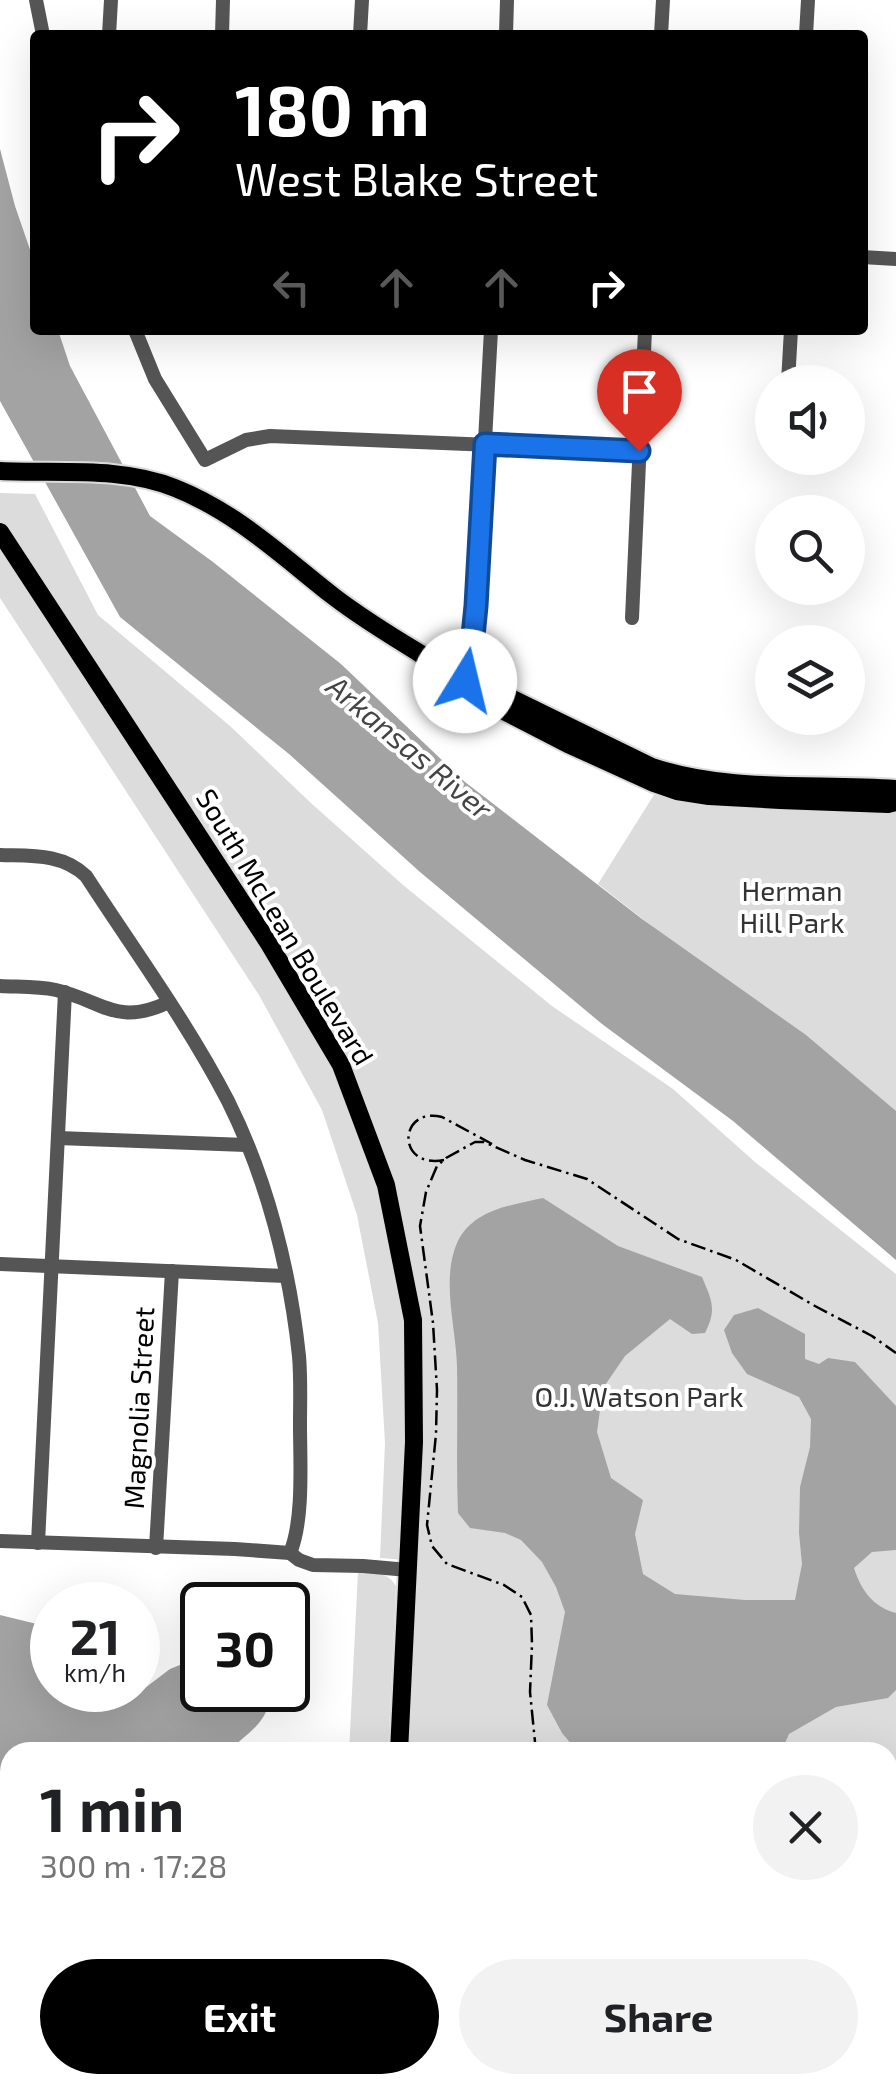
<!DOCTYPE html>
<html lang="en">
<head>
<meta charset="utf-8">
<style>
	body { margin:0; font-family:"Exo 2",sans-serif; background:#f2f2f2; color:#202124; height:100vh; display:flex; flex-direction:column; font-size:38px; white-space:nowrap }
	* { box-sizing:border-box; margin:0 }
	p { font-size:32px; color:#757577 }
	.icon { flex:none; width:55px; height:55px; fill:none; stroke:currentColor; stroke-width:2; stroke-linecap:round; stroke-linejoin:round }
	.map { position:relative; flex:1; overflow:hidden }
	.drawer { position:absolute; left:0px; top:1742px; width:898px; height:352px; display:flex; flex-direction:column; background:#fff; border-radius:30px 30px 0 0; box-shadow:0 10px 40px #0002 }
	.drawer>* { flex:none }
	.banner { position:absolute; left:30px; top:30px; width:838px; height:305px; border-radius:10px; box-shadow:0 10px 40px #0002; background:#000; color:#fff; overflow:hidden }
	.buttons { position:absolute; left:755px; top:365px; display:grid; gap:20px }
	.buttons a { display:grid; place-items:center; width:110px; height:110px; border-radius:50%; background:#fff; box-shadow:0 10px 40px #0002; font-size:50px }
	.speed { position:absolute; left:30px; top:1582px; display:flex; gap:20px; font-size:50px; font-weight:700; text-align:center }
	.speed>* { display:grid; place-content:center; width:130px; height:130px; border-radius:50%; background:#fff; box-shadow:0 10px 40px #0002; line-height:1 }
	.speed small { font-size:25px; font-weight:400 }
	.speed .limit { border:5px solid #111; border-radius:15px; background:#fff; color:#111 }
	.pin { position:absolute; display:grid; place-items:center; width:85px; height:85px; color:#fff; margin:-102px -42px; border-radius:50% 50% 50% 0; rotate:-45deg; box-shadow:0 0 10px #0007 }
	.pin .icon { rotate:45deg }
	.me { position:absolute; width:110px; margin:-55px; rotate:9deg; stroke-linejoin:round; filter:drop-shadow(0 0 8px #0008) }
	.turn { display:flex; align-items:center; gap:35px; height:210px; padding:0 40px; font-size:45px }
	.turn .icon { width:130px; height:130px; stroke-width:2.5 }
	.turn b { display:block; font-size:70px; line-height:85px }
	.lanes { display:flex; align-items:center; height:95px; padding:0 40px; background:#0003; justify-content:center; gap:50px; direction:ltr }
	.lanes .off { opacity:.35 }
	.round { display:grid; place-items:center; flex:none; width:105px; height:105px; border-radius:52px; background:#f2f2f2 }
	.overview { display:flex; align-items:center; justify-content:space-between; height:170px; padding:0 40px }
	h1 { font-size:60px; font-weight:700; line-height:75px }
	.primary-button { display:flex; gap:20px; margin-top:auto; padding:20px 40px }
	.primary-button a { flex:1; height:115px; border-radius:60px; background:#000; color:#fff; font-size:40px; font-weight:700; line-height:115px; text-align:center }
	.primary-button a+a { background:#f2f2f2; color:#202124 }
	.map>svg:first-child { display:block }
</style>
</head>
<body>
<div class="map">
<svg width="896" height="2094" viewBox="0 0 896 2094">
	<rect width="100%" height="100%" fill="#fff"/>
	<g fill="#dcdcdc">
		<path d="M 0,493 L 35,494 L 98,615 L 230,726 L 312,804 L 403,885 L 552,1006 L 673,1089 L 755,1162 L 896,1274 L 896,2094 L 392,2094 L 393,2085 L 888,2085 L 888,1752 L 408,1752 L 417,1561 L 380,1558 L 385,1443 L 378,1323 L 357,1215 L 322,1110 L 259,995 L 0,598 Z"/>
		<path d="M 657,790 L 896,808 L 896,1118 L 598,884 Z"/>
		<path d="M 358,1572 C 375,1573 387,1571 396,1586 L 388,1752 L 349,1752 Z"/>
	</g>
	<g fill="#a3a3a3">
		<path d="M 0,149 L 15,206 L 35,264 L 35,330 L 58,330 L 70,366 L 150,516 L 213,562 L 341,664 L 465,782 L 642,919 L 806,1035 L 896,1111 L 896,1260 L 733,1121 L 602,1024 L 420,872 L 289,754 L 120,617 L 0,401 Z"/>
		<path d="M 543,1198 L 618,1246 L 702,1277 C 712,1301 717,1309 705,1333 L 692,1334 L 670,1319 L 625,1356 L 603,1388 L 597,1432 L 611,1478 L 643,1500 L 635,1534 L 643,1574 L 675,1594 L 745,1600 L 795,1600 L 802,1564 L 799,1533 L 800,1487 L 810,1447 L 811,1419 L 799,1397 L 747,1374 L 732,1353 L 724,1330 L 734,1315 L 758,1308 L 805,1334 L 805,1359 L 819,1364 L 828,1358 L 855,1362 L 896,1406 L 896,1550 L 872,1552 L 854,1568 C 861,1590 873,1607 896,1613 L 896,1690 L 888,1698 L 836,1707 L 789,1734 L 781,1752 L 578,1752 L 562,1733 L 547,1705 L 565,1612 L 556,1587 L 542,1562 L 521,1540 L 505,1533 L 470,1528 L 458,1513 C 456,1464 458,1415 457,1366 C 456,1327 441,1280 457,1243 C 473,1209 512,1205 543,1198 Z"/>
		<path d="M 0,1615 L 41,1625 L 52,1634 L 52,1690 L 141,1691 L 170,1669 L 187,1662 L 202,1660 L 202,1690 L 262,1690 L 269,1702 C 264,1727 243,1735 229,1752 L 10,1752 L 10,2054 L 0,2054 Z"/>
		<path d="M 481,2085 C 492,2085 504,2083 515,2086 C 536,2090 540,2094 563,2085 L 877,2085 L 884,2094 L 481,2094 L 479,2090 Z"/>
	</g>
	<g fill="none" stroke-linecap="round" stroke-linejoin="round">
		<g stroke="#dbdbdb" stroke-width="22">
			<g id="major">
				<path d="M 0,471 C 58,474 120,466 175,488 C 236,512 282,556 333,596 C 359,616 388,634 416,651 C 438,665 458,680 484,685 L 652,767 C 730,793 815,783 896,789"/>
				<path d="M 0,532 L 268,942 L 341,1065 L 386,1185 L 413,1320 L 414,1442 L 399,1752"/>
				<path d="M 465,681 L 477,697 L 568,744 L 654,783 L 677,791 L 709,796 L 780,800 L 888,804 L 896,802"/>
				<path d="M 382,2094 L 382,2085"/>
			</g>
		</g>
		<g stroke="#555" stroke-width="14">
			<path d="M 36,0 L 43,35"/>
			<path d="M 109,35 L 111,0"/>
			<path d="M 222,35 L 223,0"/>
			<path d="M 360,35 L 362,0"/>
			<path d="M 506,35 L 507,0"/>
			<path d="M 661,35 L 663,0"/>
			<path d="M 806,35 L 808,0"/>
			<path d="M 862,257 L 896,259"/>
			<path d="M 135,330 L 155,379 L 205,460 L 246,440 L 270,436 L 639,451"/>
			<path d="M 788,382 L 791,330"/>
			<path d="M 632,618 L 645,330"/>
			<path d="M 465,681 L 470,666 L 476,607 L 491,330"/>
			<path d="M 0,855 C 31,856 62,853 86,876 C 134,950 187,1022 228,1101 C 267,1179 290,1270 299,1356 C 301,1379 300,1402 300,1425 C 300,1461 304,1520 290,1553"/>
			<path d="M 0,986 C 18,987 38,986 56,990 C 103,1001 117,1027 169,1002"/>
			<path d="M 58,1138 L 246,1145"/>
			<path d="M 0,1264 L 286,1276"/>
			<path d="M 0,1541 L 235,1549 L 290,1553 L 299,1560 L 313,1565 L 363,1566 L 408,1570"/>
			<path d="M 38,1543 L 65,992"/>
			<path d="M 156,1548 L 172,1271"/>
			<path d="M 0,2082 L 10,2082"/>
			<path d="M 99,2085 L 261,2092 L 268,2094"/>
		</g>
		<use href="#major" stroke="#000" stroke-width="18"/>
		<g stroke="#000" stroke-width="2.5" stroke-dasharray="15 5 2.5 5" stroke-linecap="butt">
			<path d="M 444,1160 C 395,1169 399,1106 442,1117 L 492,1144"/>
			<path d="M 536,1752 L 530,1692 L 532,1644 L 531,1615 L 522,1597 L 504,1585 L 447,1564 L 432,1546 L 427,1525 L 436,1434 L 437,1390 L 433,1323 L 420,1226 L 426,1192 L 437,1166 L 446,1158 L 475,1142 L 484,1142 L 525,1160 L 587,1179 L 678,1239 L 736,1260 L 815,1306 L 872,1336 L 896,1353"/>
			<path d="M 888,1814 L 896,1815"/>
		</g>
	</g>
	<g fill="none" stroke-linecap="round" stroke-linejoin="round">
		<g stroke="#114b97" stroke-width="25">
			<path id="route" d="M 465,681 L 470,666 L 476,606 L 485,444 L 639,451"/>
		</g>
		<use href="#route" stroke="#1a73e8" stroke-width="18"/>
	</g>
	<g text-anchor="middle" stroke-width="8" stroke-linejoin="round" paint-order="stroke">
		<g font-size="28" fill="#333" stroke="#fff">
			<text x="792" y="901">Herman<tspan x="792" dy="32">Hill Park</tspan></text>
			<text x="639" y="1407">O.J. Watson Park</text>
		</g>
		<g font-size="28" fill="#000" stroke="#fff">
			<text transform="translate(285 927) rotate(59)" y="10">South McLean Boulevard</text>
			<text transform="translate(139 1408) rotate(-87)" y="10">Magnolia Street</text>
		</g>
		<g font-size="30" font-style="italic" fill="#444" stroke="#fff">
			<text transform="translate(409 748) rotate(40)" y="10">Arkansas River</text>
		</g>
	</g>
</svg>
<div class="buttons">
<a><svg class="icon" aria-label="sound" viewBox="0 0 24 24"><path d="M4 9h4l5-4v14l-5-4H4zM17 9q2 3 0 6"/></svg></a>
<a><svg class="icon" aria-label="search" viewBox="0 0 24 24"><circle cx="10" cy="10" r="6"/><path d="M15 15l6 6"/></svg></a>
<a><svg class="icon" aria-label="layers" viewBox="0 0 24 24"><path d="M12 4l9 5-9 5-9-5zM3 14l9 5 9-5"/></svg></a>
</div>
<div class="speed"><div>21<small>km/h</small></div><div class="limit">30</div></div>
<div class="pin" style="left:639px;top:451px;background:#d93025"><svg class="icon" aria-label="arrive" viewBox="0 0 24 24"><path d="M6 21V4h12l-3 4 3 4H6"/></svg></div>
<svg class="me" style="left:465px;top:681px" viewBox="-20 -20 40 40"><circle r="19" fill="#fff"/><path d="M0-13L10 11 0 6-10 11z" fill="#1a73e8"/></svg>
<div class="banner">
<div class="turn"><svg class="icon" aria-label="right" viewBox="0 0 24 24"><path d="M7 20v-9h11M14 6l5 5-5 5"/></svg><div><b>180 m</b>West Blake Street</div></div>
<div class="lanes"><svg class="icon off" aria-label="left" viewBox="0 0 24 24"><path d="M17 20v-9H6M10 6l-5 5 5 5"/></svg><svg class="icon off" aria-label="ahead" viewBox="0 0 24 24"><path d="M12 20V5M6 11l6-6 6 6"/></svg><svg class="icon off" aria-label="ahead" viewBox="0 0 24 24"><path d="M12 20V5M6 11l6-6 6 6"/></svg><svg class="icon" aria-label="right" viewBox="0 0 24 24"><path d="M7 20v-9h11M14 6l5 5-5 5"/></svg></div>
</div>
<section class="drawer">
<div class="overview"><div><h1>1 min</h1><p>300 m · 17:28</p></div><a class="round"><svg class="icon" aria-label="close" viewBox="0 0 24 24"><path d="M6 6l12 12M18 6L6 18"/></svg></a></div>
<div class="primary-button"><a>Exit</a><a>Share</a></div>
</section>
</div>
</body>
</html>
